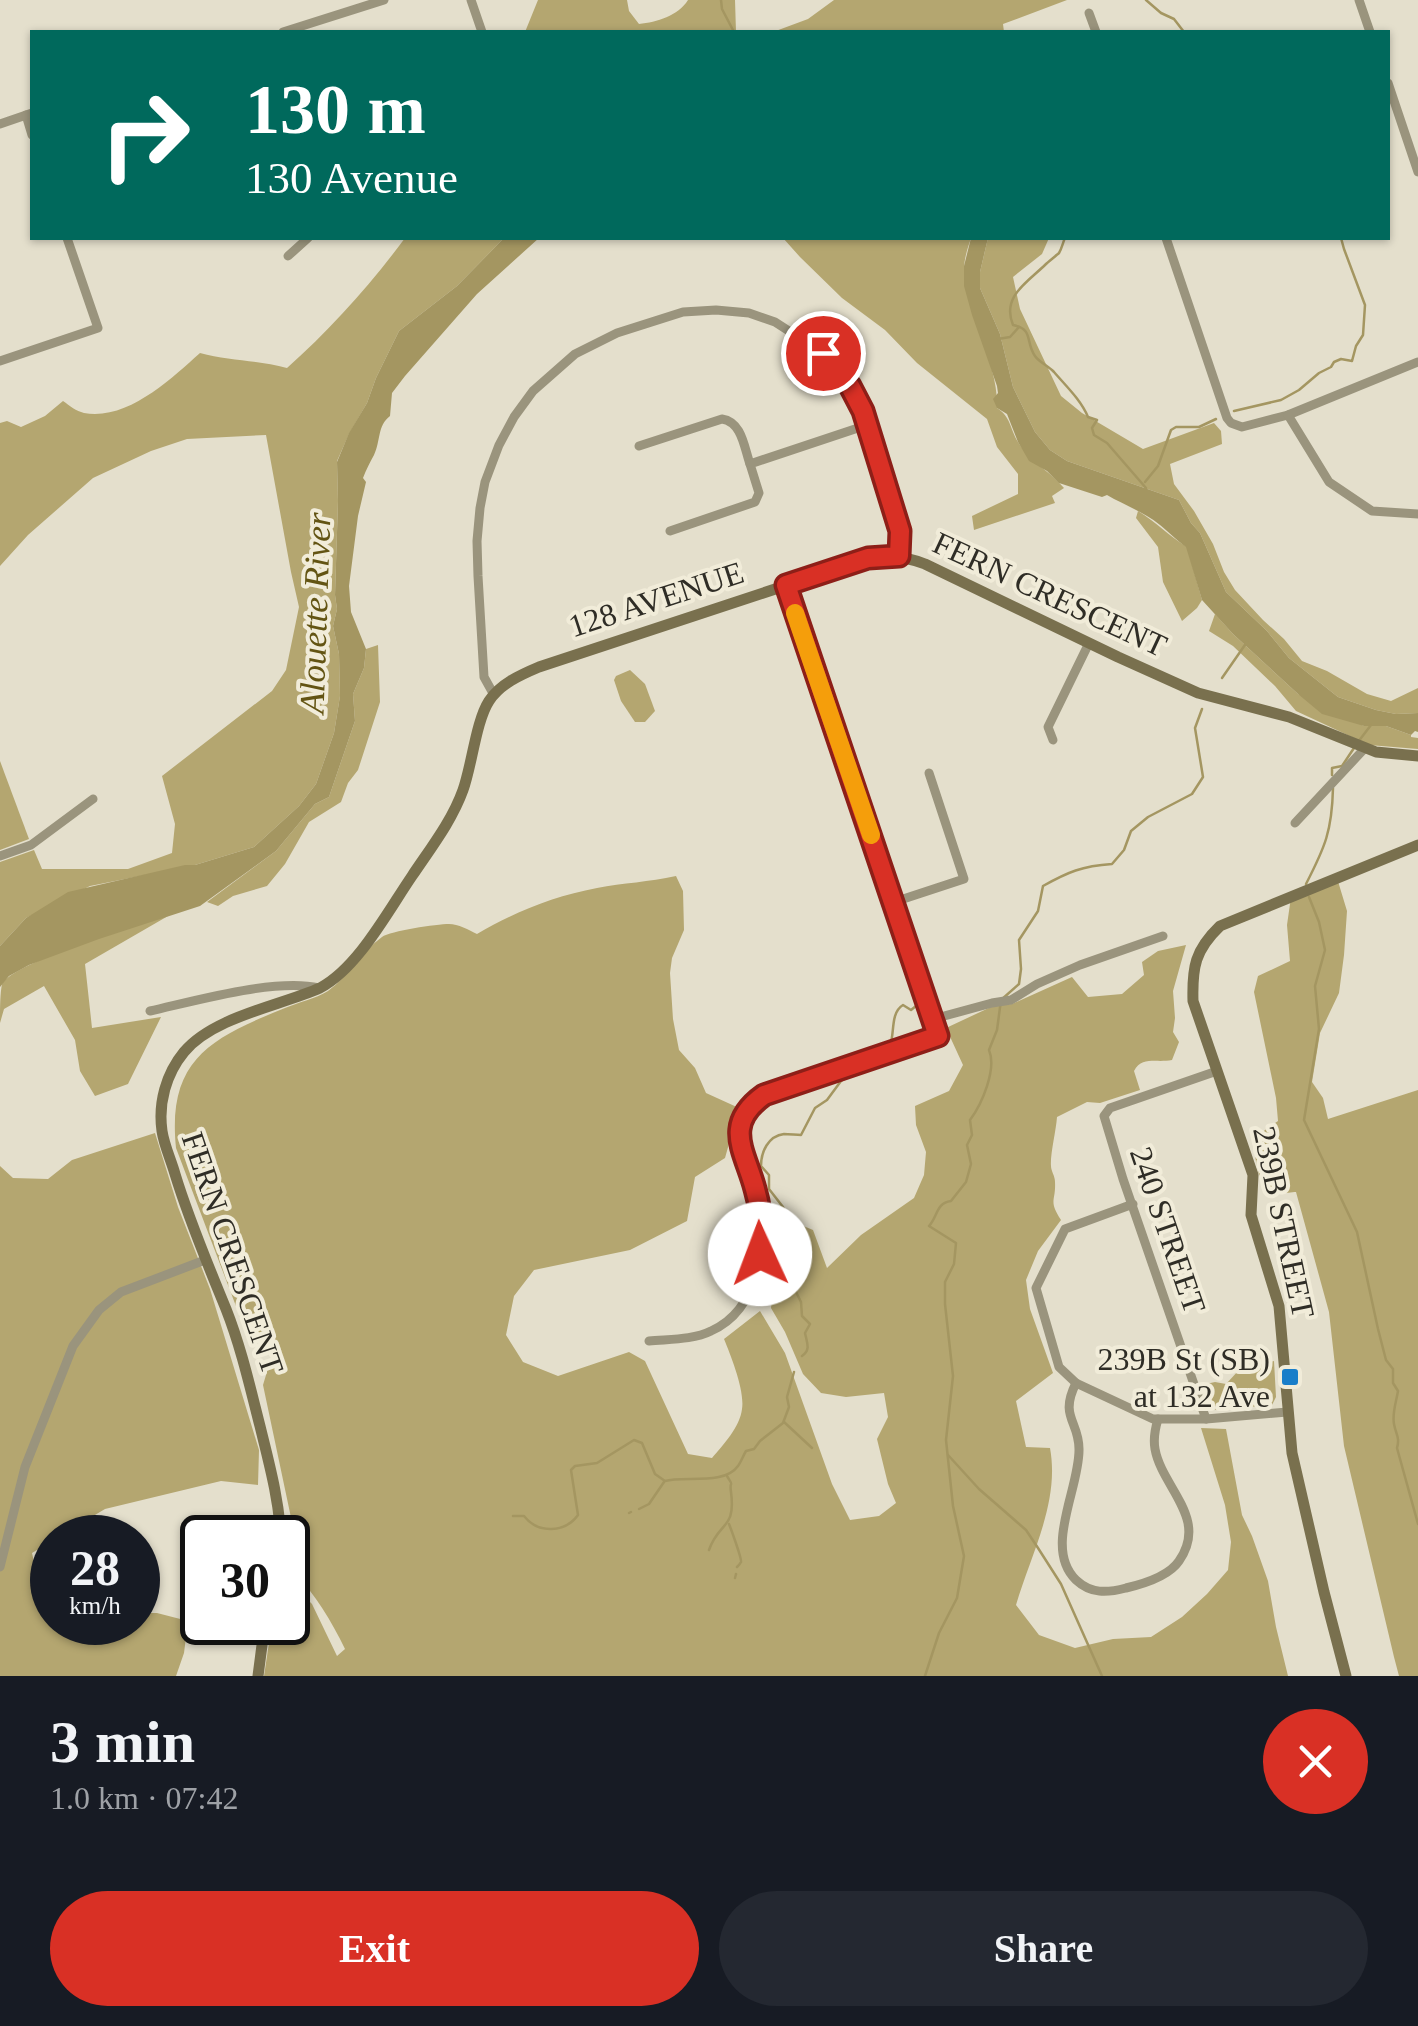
<!DOCTYPE html>
<html lang="en">
<head>
<meta charset="utf-8">
<style>
	body { margin:0; font-family:"Times New Roman",serif; background:#242831; color:#f1f3f6; height:100vh; display:flex; flex-direction:column; font-size:38px; white-space:nowrap }
	* { box-sizing:border-box; margin:0 }
	p { font-size:32px; color:#9ea1a6 }
	.icon { flex:none; width:55px; height:55px; fill:none; stroke:currentColor; stroke-width:2; stroke-linecap:round; stroke-linejoin:round }
	.map { position:relative; height:1676px; overflow:hidden }
	.sheet { display:flex; flex-direction:column; background:#171b24; flex:1 }
	.sheet>* { flex:none }
	.banner { position:absolute; left:30px; top:30px; width:1360px; height:210px; border-radius:0px; box-shadow:0 2px 8px #0004; background:#00695c; color:#fff; overflow:hidden }
	.speed { position:absolute; left:30px; top:1515px; display:flex; gap:20px; font-size:50px; font-weight:700; text-align:center }
	.speed>* { display:grid; place-content:center; width:130px; height:130px; border-radius:50%; background:#171b24; box-shadow:0 2px 8px #0004; line-height:1 }
	.speed small { font-size:25px; font-weight:400 }
	.speed .limit { border:5px solid #111; border-radius:15px; background:#fff; color:#111 }
	.pin { position:absolute; display:grid; place-items:center; width:85px; height:85px; color:#fff; margin:-42px; border:5px solid #fff; border-radius:50%; box-shadow:0 2px 10px #0007 }
	.me { position:absolute; width:110px; margin:-55px; rotate:358deg; stroke-linejoin:round; filter:drop-shadow(0 0 8px #0008) }
	.turn { display:flex; align-items:center; gap:35px; height:210px; padding:0 50px; font-size:45px }
	.turn .icon { width:130px; height:130px; stroke-width:2.5 }
	.turn b { display:block; font-size:70px; line-height:85px }
	.round { display:grid; place-items:center; flex:none; width:105px; height:105px; border-radius:52px; background:#242831 }
	.overview { display:flex; align-items:center; justify-content:space-between; height:170px; padding:0 50px }
	h1 { font-size:60px; font-weight:700; line-height:75px }
	.button { display:flex; gap:20px; margin-top:auto; padding:20px 50px }
	.button a { flex:1; height:115px; border-radius:60px; background:#d93025; color:#fff; font-size:40px; font-weight:700; line-height:115px; text-align:center }
	.button a+a { background:#242831; color:#f1f3f6 }
	.map>svg:first-child { display:block }
</style>
</head>
<body>
<div class="map">
<svg width="1418" height="1676" viewBox="0 0 1418 1676">
	<rect width="100%" height="100%" fill="#e4dfcc"/>
	<g fill="#b4a670">
		<path d="M 538,0 L 627,0 L 629,11 L 639,24 C 657,22 678,16 688,0 L 735,0 L 736,32 L 525,32 Z"/>
		<path d="M 834,0 L 1067,0 L 1003,24 L 1004,32 L 773,32 L 808,19 Z"/>
		<path d="M 405,238 L 504,238 L 457,286 L 399,331 L 376,378 L 367,403 L 349,434 L 337,461 L 338,501 L 335,595 L 337,609 L 333,626 L 339,654 L 340,696 L 334,733 L 316,784 L 299,806 L 254,847 L 195,865 L 90,886 L 26,918 L 0,946 L 0,862 L 34,850 L 42,869 L 128,869 L 172,853 L 175,824 L 162,776 L 272,691 L 286,670 L 299,607 L 291,572 L 266,435 L 187,439 L 151,451 L 93,478 L 28,535 L 0,566 L 0,423 L 7,421 L 21,427 L 45,416 L 63,401 C 70,406 76,411 84,413 C 127,421 171,379 200,353 C 229,361 258,360 287,368 C 330,330 371,284 405,238 Z"/>
		<path d="M 783,238 L 971,238 C 968,247 964,259 964,269 C 966,317 999,362 997,408 C 1011,417 1010,429 1018,442 C 1030,462 1050,471 1064,488 L 1052,496 L 1055,503 L 974,530 L 972,516 L 1018,494 L 1018,474 L 997,447 L 987,419 L 917,363 L 885,330 L 842,298 L 800,257 Z"/>
		<path d="M 988,238 L 1049,238 L 1042,254 L 1013,277 L 1020,309 L 1061,396 L 1082,413 L 1143,449 L 1214,423 L 1221,431 L 1222,444 L 1170,464 L 1174,484 L 1194,511 L 1213,544 L 1224,572 L 1235,590 L 1263,620 L 1284,639 L 1302,661 L 1327,671 L 1367,694 L 1391,701 L 1418,688 L 1418,713 L 1396,714 L 1376,710 L 1338,697 L 1289,658 L 1267,631 L 1226,592 L 1200,533 L 1191,523 L 1179,500 L 1067,461 L 1050,450 L 1035,432 L 1013,387 L 1000,334 L 980,288 L 980,272 Z"/>
		<path d="M 1138,511 C 1156,522 1169,536 1187,547 L 1202,600 L 1197,608 L 1182,621 L 1163,582 L 1158,547 L 1136,518 Z"/>
		<path d="M 1215,614 L 1233,634 L 1298,694 L 1364,726 L 1386,726 L 1411,735 L 1411,737 L 1418,738 L 1418,749 L 1369,745 L 1296,711 L 1275,686 L 1233,646 L 1209,631 Z"/>
		<path d="M 378,645 L 380,702 L 358,770 L 348,783 L 341,802 L 309,822 L 285,864 L 267,886 L 233,896 L 218,906 L 207,902 L 276,851 L 315,804 L 329,797 L 355,721 L 353,694 L 364,668 L 366,649 Z"/>
		<path d="M 630,670 L 645,684 L 655,711 L 645,722 L 635,722 L 621,701 L 614,680 L 616,676 Z"/>
		<path d="M 0,761 L 29,839 L 0,850 Z"/>
		<path d="M 676,876 L 683,891 L 684,930 L 672,958 L 670,973 L 673,1019 L 679,1050 L 695,1068 L 706,1093 L 739,1108 L 725,1158 L 695,1177 L 687,1221 L 630,1250 L 534,1270 L 514,1296 L 506,1335 L 523,1362 L 558,1376 L 629,1352 L 645,1361 L 688,1454 L 712,1458 C 723,1445 740,1427 742,1409 C 745,1391 731,1356 724,1339 L 760,1311 L 785,1353 L 832,1484 L 850,1520 L 879,1516 L 896,1503 L 888,1484 L 877,1439 L 888,1417 L 884,1393 L 846,1397 L 821,1393 L 803,1374 L 785,1332 L 771,1308 L 773,1291 L 784,1255 L 780,1233 L 789,1220 L 813,1230 L 827,1268 L 861,1235 L 914,1198 L 924,1175 L 926,1152 L 916,1125 L 915,1106 L 949,1091 L 963,1065 L 946,1028 L 993,1006 L 1012,1004 L 1072,977 L 1088,997 L 1122,994 L 1144,975 L 1142,962 L 1158,951 L 1186,945 L 1173,991 L 1175,1018 L 1173,1032 L 1179,1042 L 1172,1060 C 1156,1063 1142,1056 1134,1071 L 1140,1090 L 1100,1103 L 1087,1102 L 1057,1117 C 1056,1131 1050,1155 1051,1166 C 1051,1171 1055,1176 1055,1182 C 1056,1202 1048,1200 1061,1220 L 1038,1251 L 1026,1280 L 1030,1309 L 1053,1373 L 1016,1401 L 1026,1447 L 1050,1448 C 1060,1502 1031,1554 1016,1605 L 1039,1635 L 1075,1648 L 1113,1639 L 1151,1637 L 1182,1617 L 1207,1594 L 1228,1570 L 1231,1542 L 1225,1505 L 1201,1428 L 1226,1429 L 1242,1515 L 1252,1536 L 1268,1581 L 1276,1627 L 1288,1676 L 264,1676 L 272,1623 L 288,1622 L 288,1580 L 312,1604 L 337,1656 L 345,1649 C 331,1620 316,1596 295,1573 L 297,1546 L 263,1385 L 272,1355 L 262,1334 L 242,1322 L 176,1148 C 167,1059 211,1038 285,1008 C 299,1002 315,999 328,991 C 349,976 361,952 382,937 C 390,931 437,924 449,924 C 458,924 469,930 477,934 C 515,912 554,896 597,888 C 623,883 649,882 676,876 Z"/>
		<path d="M 1337,878 L 1347,911 L 1344,955 L 1339,993 L 1320,1033 L 1312,1082 L 1323,1098 L 1328,1119 L 1418,1090 L 1418,1676 L 1399,1676 L 1394,1657 L 1344,1446 L 1329,1312 L 1296,1192 C 1290,1192 1277,1195 1271,1192 C 1258,1187 1256,1157 1253,1145 L 1258,1135 L 1278,1121 L 1276,1098 L 1254,992 L 1258,976 L 1290,961 L 1287,925 L 1291,897 Z"/>
		<path d="M 168,916 L 85,964 L 92,1028 L 161,1017 L 128,1084 L 95,1096 L 80,1071 L 75,1040 L 44,986 L 4,1009 L 0,1023 C 0,1011 0,994 2,984 C 14,962 140,924 168,916 Z"/>
		<path d="M 155,1133 L 178,1207 L 210,1289 L 259,1450 L 258,1485 L 221,1481 L 105,1509 L 58,1537 L 52,1538 L 52,1541 L 32,1553 L 38,1580 L 52,1592 L 52,1622 L 138,1622 L 138,1613 L 157,1613 L 188,1621 L 184,1653 L 176,1676 L 0,1676 L 0,1166 L 13,1178 L 48,1179 L 72,1160 Z"/>
		<path d="M 1274,1361 L 1276,1397 L 1272,1405 L 1215,1410 L 1217,1407 L 1214,1406 L 1206,1384 L 1215,1382 L 1226,1384 L 1239,1370 Z"/>
	</g>
	<g fill="#a49661">
		<path d="M 504,238 L 539,238 L 477,294 L 405,376 L 392,393 L 390,416 C 377,426 381,440 374,455 C 370,462 366,470 363,478 L 366,482 L 358,516 L 349,586 L 351,612 L 366,649 L 364,668 L 353,694 L 355,721 L 329,797 L 315,804 L 276,851 L 200,906 L 99,939 L 29,965 L 9,976 L 0,987 L 0,946 L 26,918 L 68,892 L 185,865 L 195,865 L 254,847 L 299,806 L 316,784 L 334,733 L 340,696 L 339,654 L 333,626 L 337,609 L 335,595 L 338,501 L 337,462 L 349,433 L 367,403 L 376,378 L 399,331 L 457,286 Z"/>
		<path d="M 971,238 L 988,238 L 980,272 L 980,288 L 1000,334 L 1013,387 L 1035,432 L 1050,450 L 1067,461 L 1179,500 L 1191,523 L 1200,533 L 1226,592 L 1267,631 L 1289,658 L 1338,697 L 1376,710 L 1396,714 L 1418,713 L 1418,732 L 1415,731 L 1411,735 L 1386,726 L 1364,726 L 1322,714 L 1298,694 L 1233,634 L 1202,600 L 1186,547 C 1176,540 1169,532 1160,525 C 1144,512 1124,505 1107,495 L 1102,497 L 1059,483 L 1047,471 L 1029,461 L 1018,442 L 1007,414 L 997,408 L 993,399 L 998,393 L 997,386 L 972,315 L 964,286 L 964,266 Z"/>
	</g>
	<g fill="none" stroke-linecap="round" stroke-linejoin="round">
		<g stroke="#a49661" stroke-width="2.5">
			<path d="M 721,0 L 722,9 L 734,32"/>
			<path d="M 1146,0 L 1161,13 L 1174,19 L 1184,32"/>
			<path d="M 1065,238 C 1063,242 1062,248 1059,253 C 1058,254 1047,263 1046,264 C 1028,282 1001,296 1013,325 C 1034,329 1025,342 1035,356 C 1039,362 1048,366 1054,372 C 1066,386 1081,400 1088,417 L 1097,420 L 1092,428 L 1094,435 L 1107,443 L 1146,488"/>
			<path d="M 998,339 L 1010,337 L 1019,327"/>
			<path d="M 1234,411 L 1281,400 L 1299,390 L 1319,373 L 1331,367 L 1334,362 L 1341,359 L 1352,361 L 1356,346 L 1363,335 L 1365,305 L 1344,249 L 1341,238"/>
			<path d="M 1145,482 L 1158,466 L 1171,430 L 1176,427 L 1199,427 L 1216,419"/>
			<path d="M 1222,678 L 1247,642"/>
			<path d="M 1358,742 L 1371,725"/>
			<path d="M 1332,775 L 1332,768 L 1342,766 L 1354,748"/>
			<path d="M 1306,884 C 1325,847 1332,831 1333,788"/>
			<path d="M 1309,897 L 1319,922 L 1325,950 L 1315,986 L 1319,1029 L 1304,1120 L 1357,1232 L 1378,1329 L 1386,1360 L 1393,1369 L 1393,1383 L 1398,1391 C 1396,1403 1392,1413 1394,1424 C 1396,1435 1400,1437 1397,1448 L 1418,1524"/>
			<path d="M 890,1046 C 895,1033 890,1013 903,1005 L 911,1010 L 921,1002"/>
			<path d="M 802,1356 C 811,1350 807,1343 805,1333 L 810,1324 L 802,1316 L 801,1302 L 792,1284 L 792,1247 L 789,1221 L 783,1207 L 769,1189 L 769,1175 L 761,1166 C 761,1152 768,1136 784,1134 C 790,1134 796,1135 801,1135 L 815,1108 L 827,1100 L 841,1081 L 852,1074 L 878,1063"/>
			<path d="M 784,1422 L 812,1448"/>
			<path d="M 948,1455 L 979,1489 L 1026,1530 L 1038,1548 L 1061,1584 L 1102,1676"/>
			<path d="M 639,1509 L 649,1504 L 664,1482"/>
			<path d="M 629,1513 L 631,1512"/>
			<path d="M 513,1516 L 524,1516 C 538,1534 565,1533 578,1515 L 571,1470 L 575,1466 L 597,1463 L 634,1440 L 642,1443 L 655,1474 L 665,1481 C 683,1475 724,1486 738,1466 C 741,1462 743,1456 746,1451 L 754,1449 L 760,1441 L 783,1423 L 789,1407 L 787,1397 L 794,1372"/>
			<path d="M 729,1524 C 731,1529 742,1559 741,1562 C 740,1564 738,1566 737,1567"/>
			<path d="M 709,1550 C 719,1521 736,1530 731,1492 C 729,1478 735,1489 727,1476"/>
			<path d="M 735,1578 L 736,1574"/>
			<path d="M 925,1676 L 939,1633 L 957,1598 L 964,1556 L 953,1506 L 946,1440 L 953,1376 L 945,1304 L 945,1282 L 954,1264 L 956,1243 L 929,1226 C 938,1216 936,1203 951,1201 L 966,1182 L 971,1164 L 967,1145 L 972,1135 L 970,1120 C 982,1104 997,1069 989,1050 L 997,1030 L 1001,1000 L 1019,984 L 1021,969 L 1019,940 L 1038,911 L 1043,886 C 1068,872 1082,866 1112,864 L 1124,850 L 1131,831 L 1148,817 L 1192,794 L 1203,777 L 1195,728 L 1202,709"/>
		</g>
		<g stroke="#9a947d" stroke-width="9">
			<path d="M 471,0 L 482,32"/>
			<path d="M 1359,0 L 1370,32"/>
			<path d="M 1089,13 L 1096,32"/>
			<path d="M 283,32 L 384,0"/>
			<path d="M 1388,83 L 1418,172"/>
			<path d="M 26,115 L 32,135"/>
			<path d="M 0,124 L 32,113"/>
			<path d="M 1166,238 L 1227,418 L 1231,423 L 1242,427 L 1288,415 L 1418,362"/>
			<path d="M 288,256 L 308,238"/>
			<path d="M 0,361 L 98,328 L 67,238"/>
			<path d="M 1288,415 L 1329,482 L 1372,511 L 1418,514"/>
			<path d="M 639,446 L 722,419 C 742,422 744,447 750,464"/>
			<path d="M 670,531 L 755,502 L 759,493 L 750,464 L 867,425"/>
			<path d="M 494,695 L 484,677 L 478,576 L 477,541 L 480,508 L 485,482 L 499,445 L 514,417 L 533,391 L 575,354 L 617,333 L 683,312 L 716,310 L 749,313 L 775,322 L 823,353 L 850,386 L 863,411 L 900,531 L 899,556"/>
			<path d="M 1053,740 L 1048,727 L 1089,643"/>
			<path d="M 1295,823 L 1365,748"/>
			<path d="M 0,856 L 31,845 L 93,799"/>
			<path d="M 894,902 L 964,879 L 929,773"/>
			<path d="M 150,1011 C 195,1001 275,978 319,988"/>
			<path d="M 933,1019 L 992,1003 L 1011,1000 L 1037,984 L 1080,965 L 1163,936"/>
			<path d="M 1133,1204 L 1065,1229 L 1036,1288 L 1059,1367 L 1076,1383 L 1153,1419 L 1206,1419 L 1287,1412"/>
			<path d="M 649,1341 C 669,1339 693,1340 711,1331 C 761,1309 768,1239 757,1193 C 752,1173 737,1154 739,1133 C 741,1116 750,1105 764,1095 L 938,1036 L 786,585"/>
			<path d="M 1076,1383 C 1059,1417 1079,1421 1079,1449 C 1080,1488 1043,1548 1076,1580 C 1091,1594 1107,1593 1126,1588 C 1143,1584 1169,1576 1179,1561 C 1209,1518 1162,1488 1155,1449 C 1153,1438 1155,1429 1158,1419"/>
			<path d="M 1206,1419 L 1123,1179 L 1104,1116 L 1110,1108 L 1217,1071"/>
			<path d="M 0,1567 L 25,1467 L 73,1346 L 99,1310 L 121,1292 L 205,1260"/>
		</g>
		<g stroke="#79704e" stroke-width="11">
			<path d="M 281,1538 C 279,1499 269,1463 260,1426 C 250,1387 241,1347 226,1309 C 208,1265 189,1220 175,1174 C 171,1160 164,1145 162,1131 C 158,1103 166,1074 184,1052 C 213,1017 279,1006 320,988 C 358,968 388,911 412,876 C 430,849 452,821 463,790 C 472,765 476,721 489,701 C 500,684 520,675 539,667 L 848,565 C 875,556 898,553 925,564 L 1118,657 L 1198,693 L 1289,717 L 1376,752 L 1418,756"/>
			<path d="M 258,1676 L 265,1622"/>
			<path d="M 1346,1676 L 1324,1592 L 1292,1453 L 1279,1306 L 1251,1215 L 1253,1175 L 1193,1001 C 1192,967 1195,950 1220,926 L 1418,845"/>
		</g>
	</g>
	<g fill="none" stroke-linecap="round" stroke-linejoin="round">
		<g stroke="#8d1f18" stroke-width="25">
			<path id="route" d="M 760,1254 C 763,1233 761,1210 755,1189 C 745,1151 722,1125 764,1095 L 938,1036 L 786,585 L 868,558 L 899,556 L 900,531 L 863,411 L 850,386 L 823,353"/>
		</g>
		<use href="#route" stroke="#d93025" stroke-width="18"/>
		<path stroke="#f59e0b" stroke-width="18" d="M 795,613 L 871,835"/>
	</g>
	<rect fill="#197ec9" stroke="#f1ecd9" stroke-width="4" x="1280" y="1367" width="20" height="20" rx="5"/>
	<g text-anchor="middle" stroke-width="8" stroke-linejoin="round" paint-order="stroke">
		<g font-size="32" fill="#2f2d26" stroke="#f1ecd9">
			<text transform="translate(1050 594) rotate(25)" y="11">FERN CRESCENT</text>
			<text transform="translate(656 599) rotate(-18)" y="11">128 AVENUE</text>
			<text transform="translate(1284 1222) rotate(78)" y="11">239B STREET</text>
			<text transform="translate(1168 1230) rotate(71)" y="11">240 STREET</text>
			<text transform="translate(233 1253) rotate(71)" y="11">FERN CRESCENT</text>
		</g>
		<g font-size="32" fill="#2f2d26" stroke="#f1ecd9" text-anchor="end">
			<text x="1270" y="1370">239B St (SB)<tspan x="1270" dy="37">at 132 Ave</tspan></text>
		</g>
		<g font-size="35" font-style="italic" fill="#635413" stroke="#f1ecd9">
			<text transform="translate(315 613) rotate(-88)" y="12">Alouette River</text>
		</g>
	</g>
</svg>
<div class="speed"><div>28<small>km/h</small></div><div class="limit">30</div></div>
<div class="pin" style="left:823px;top:353px;background:#d93025"><svg class="icon" aria-label="arrive" viewBox="0 0 24 24"><path d="M6 21V4h12l-3 4 3 4H6"/></svg></div>
<svg class="me" style="left:760px;top:1254px" viewBox="-20 -20 40 40"><circle r="19" fill="#fff"/><path d="M0-13L10 11 0 6-10 11z" fill="#d93025"/></svg>
<div class="banner">
<div class="turn"><svg class="icon" aria-label="right" viewBox="0 0 24 24"><path d="M7 20v-9h11M14 6l5 5-5 5"/></svg><div><b>130 m</b>130 Avenue</div></div>
</div>
</div>
<section class="sheet">
<div class="overview"><div><h1>3 min</h1><p>1.0 km · 07:42</p></div><a class="round" style="background:#d93025;color:#fff"><svg class="icon" aria-label="close" viewBox="0 0 24 24"><path d="M6 6l12 12M18 6L6 18"/></svg></a></div>
<div class="button"><a>Exit</a><a>Share</a></div>
</section>
</body>
</html>
